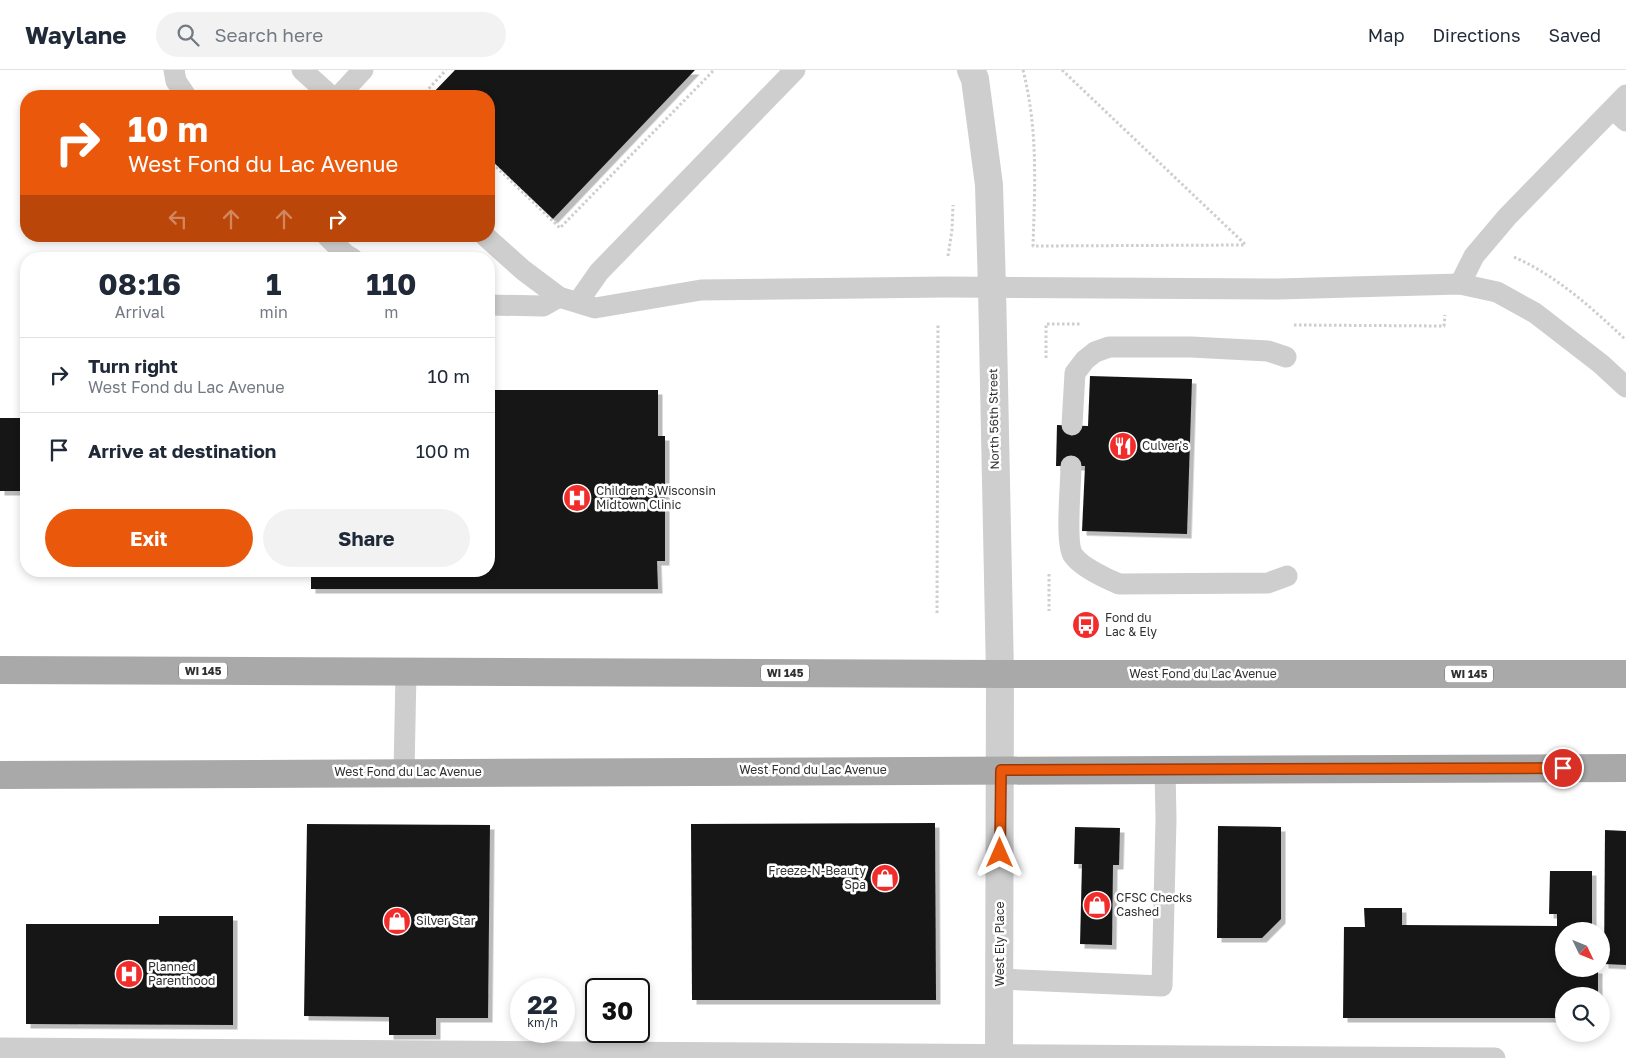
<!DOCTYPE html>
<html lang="en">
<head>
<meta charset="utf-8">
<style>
	body { margin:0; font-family:"Golos Text",sans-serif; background:#f2f2f3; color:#1f2937; height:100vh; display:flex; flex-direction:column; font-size:19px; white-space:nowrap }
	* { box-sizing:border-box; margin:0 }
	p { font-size:16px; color:#747a83 }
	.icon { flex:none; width:28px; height:28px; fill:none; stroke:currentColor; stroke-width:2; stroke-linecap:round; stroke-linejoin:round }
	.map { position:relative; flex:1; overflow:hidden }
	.drawer { position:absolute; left:20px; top:182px; width:475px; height:325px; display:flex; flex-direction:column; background:#fff; border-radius:20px; box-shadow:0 2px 8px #0003 }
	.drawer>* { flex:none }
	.top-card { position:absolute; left:20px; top:20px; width:475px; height:152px; border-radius:20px; box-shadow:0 2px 8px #0003; background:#ea580c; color:#fff; overflow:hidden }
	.needle { width:32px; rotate:133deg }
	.fabs { position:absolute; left:1555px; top:852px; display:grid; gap:10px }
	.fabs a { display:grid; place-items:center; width:55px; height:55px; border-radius:50%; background:#fff; box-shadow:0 2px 8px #0003; font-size:25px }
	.speed { position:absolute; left:510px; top:908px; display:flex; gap:10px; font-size:25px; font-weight:700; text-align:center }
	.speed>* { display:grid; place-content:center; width:65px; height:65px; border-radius:50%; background:#fff; box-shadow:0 2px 8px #0003; line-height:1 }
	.speed small { font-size:12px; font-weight:400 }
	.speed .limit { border:2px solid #111; border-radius:8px; background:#fff; color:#111 }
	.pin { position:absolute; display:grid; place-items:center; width:42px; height:42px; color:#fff; margin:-21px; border:2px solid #fff; border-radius:50%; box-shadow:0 1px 5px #0007 }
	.me { position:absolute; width:55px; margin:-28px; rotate:0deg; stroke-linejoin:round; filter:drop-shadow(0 0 4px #0008) }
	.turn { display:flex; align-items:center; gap:18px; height:105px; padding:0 25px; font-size:22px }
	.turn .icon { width:65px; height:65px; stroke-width:2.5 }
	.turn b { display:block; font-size:35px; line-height:42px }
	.lanes { display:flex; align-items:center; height:48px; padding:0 25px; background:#0003; justify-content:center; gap:25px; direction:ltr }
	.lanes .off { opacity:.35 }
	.eta { display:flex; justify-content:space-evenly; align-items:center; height:85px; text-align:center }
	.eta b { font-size:30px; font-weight:700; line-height:35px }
	.button { display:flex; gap:10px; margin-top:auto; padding:10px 25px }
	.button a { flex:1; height:58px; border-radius:30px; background:#ea580c; color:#fff; font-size:20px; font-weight:700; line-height:58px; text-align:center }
	.button a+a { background:#f2f2f3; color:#1f2937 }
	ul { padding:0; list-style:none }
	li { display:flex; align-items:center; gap:15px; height:75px; padding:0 25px; border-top:1px solid #e0e1e3 }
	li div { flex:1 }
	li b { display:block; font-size:19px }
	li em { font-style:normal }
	header { display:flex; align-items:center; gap:30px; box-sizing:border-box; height:70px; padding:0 25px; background:#fff; border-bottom:1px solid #e0e1e3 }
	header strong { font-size:24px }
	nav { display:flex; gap:28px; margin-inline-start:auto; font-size:18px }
	.search { width:350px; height:45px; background:#f2f2f3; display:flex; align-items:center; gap:12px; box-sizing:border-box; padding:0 18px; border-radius:28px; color:#747a83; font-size:19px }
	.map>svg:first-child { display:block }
</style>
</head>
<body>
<header>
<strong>Waylane</strong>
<div class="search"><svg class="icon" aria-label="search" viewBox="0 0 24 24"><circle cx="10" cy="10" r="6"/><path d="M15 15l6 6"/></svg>Search here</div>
<nav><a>Map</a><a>Directions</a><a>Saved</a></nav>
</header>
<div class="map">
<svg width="1626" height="988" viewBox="0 0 1626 988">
	<defs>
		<filter id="shadow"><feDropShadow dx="4.5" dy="4.5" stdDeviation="0" flood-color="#0004"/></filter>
	</defs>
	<rect width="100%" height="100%" fill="#fff"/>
	<g fill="#181818" filter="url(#shadow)">
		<path d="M 455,0 L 695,0 L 553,149 L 489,88 L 489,26 L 430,26 Z"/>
		<path d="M 1090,306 L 1192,309 L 1187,464 L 1082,461 L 1085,396 L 1056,396 L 1057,355 L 1088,356 Z"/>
		<path d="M 489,320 L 658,320 L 658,366 L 665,366 L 665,491 L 657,491 L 658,519 L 311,519 L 311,501 L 489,501 Z"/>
		<rect x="0" y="348" width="26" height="73"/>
		<path d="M 935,753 L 936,930 L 692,930 L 691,754 Z"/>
		<path d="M 307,754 L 490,755 L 488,948 L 436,948 L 436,965 L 389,965 L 389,947 L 304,946 Z"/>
		<path d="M 1218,756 L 1281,757 L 1281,849 L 1262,868 L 1217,868 Z"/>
		<path d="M 1075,757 L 1120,758 L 1119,795 L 1113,795 L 1112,875 L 1080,874 L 1082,794 L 1074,794 Z"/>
		<path d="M 1605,760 L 1626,761 L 1626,895 L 1604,894 Z"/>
		<path d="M 1550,801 L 1592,801 L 1592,857 L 1599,858 L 1599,861 L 1564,861 L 1564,899 L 1598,899 L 1598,926 L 1564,926 L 1564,948 L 1343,948 L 1344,857 L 1365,857 L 1364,838 L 1402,838 L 1402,855 L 1557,856 L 1557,844 L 1549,844 Z"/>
		<path d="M 159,846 L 233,846 L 233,955 L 26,954 L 26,854 L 159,854 Z"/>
	</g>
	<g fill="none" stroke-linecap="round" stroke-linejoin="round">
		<g stroke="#cecece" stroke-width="3" stroke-dasharray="2.5 2.5" stroke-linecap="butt">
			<path d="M 1023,0 C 1038,59 1035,115 1033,176 L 1246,175"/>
			<path d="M 1062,0 L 1246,175"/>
			<path d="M 422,26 L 446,0"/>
			<path d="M 489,90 L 560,158 L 714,0"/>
			<path d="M 948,186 L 952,160 L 953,135"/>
			<path d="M 1514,187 C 1557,206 1592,238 1626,270"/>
			<path d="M 1294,255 L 1444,256 L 1445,245"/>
			<path d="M 1046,288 L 1046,254 L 1081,254"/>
			<path d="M 1049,504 L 1049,541"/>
			<path d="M 937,543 L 938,254"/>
		</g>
		<g stroke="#cecece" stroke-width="21">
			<path d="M 174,0 L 176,11 L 186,26"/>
			<path d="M 302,0 L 331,26"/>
			<path d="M 339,26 L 363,0"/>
			<path d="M 1613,39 L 1626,51"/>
			<path d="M 327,166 L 345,184 L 353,189"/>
			<path d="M 485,166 L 523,200 L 559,227 L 595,238 L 701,220 L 945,217 L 1278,219 L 1460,214 L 1497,222 L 1535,243 L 1601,294 L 1626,317"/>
			<path d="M 1460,214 L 1474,186 L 1507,147 L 1626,25"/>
			<path d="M 578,232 L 599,202 L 795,0"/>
			<path d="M 489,235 L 543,236 L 559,227"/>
			<path d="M 1072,355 L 1075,303 L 1085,290 L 1095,282 L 1109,277 L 1191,277 L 1268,281 L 1286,287"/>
			<path d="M 1071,396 C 1071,414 1065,473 1073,485 C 1081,497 1107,509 1119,514 L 1268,513 L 1287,506"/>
			<path d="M 404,702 L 406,602"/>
			<path d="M 1000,909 L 1162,916 L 1166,749 L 1165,699"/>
			<path d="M 0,978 L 1495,988"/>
		</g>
		<path stroke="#cecece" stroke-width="28" d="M 971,0 L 975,9 L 989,115 L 992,218 L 1000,604 L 999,988"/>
		<g stroke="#a9a9a9" stroke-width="28">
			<path d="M 0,600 L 1000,604 L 1626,604"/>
			<path d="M 0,705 L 1626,698"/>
		</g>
	</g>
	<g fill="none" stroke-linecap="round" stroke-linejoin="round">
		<g stroke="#983908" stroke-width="12">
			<path id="route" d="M 1000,783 L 1001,700 L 1563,698"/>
		</g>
		<use href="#route" stroke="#ea580c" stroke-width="9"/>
	</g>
	<defs>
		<g id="restaurant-disc" transform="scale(1.4375)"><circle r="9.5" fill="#f12c2b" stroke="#fff"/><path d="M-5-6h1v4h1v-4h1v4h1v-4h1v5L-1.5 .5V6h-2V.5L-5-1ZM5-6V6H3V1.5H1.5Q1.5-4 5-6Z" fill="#fff"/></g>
		<g id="hospital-disc" transform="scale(1.4375)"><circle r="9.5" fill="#f12c2b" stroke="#fff"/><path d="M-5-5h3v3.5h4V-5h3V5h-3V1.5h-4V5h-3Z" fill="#fff"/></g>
		<g id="bus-disc" transform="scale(1.4375)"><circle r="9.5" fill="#f12c2b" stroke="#fff"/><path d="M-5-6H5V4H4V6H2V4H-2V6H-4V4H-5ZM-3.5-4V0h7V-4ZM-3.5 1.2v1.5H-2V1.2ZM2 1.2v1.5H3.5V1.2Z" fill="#fff"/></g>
		<g id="shop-disc" transform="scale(1.4375)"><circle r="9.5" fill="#f12c2b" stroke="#fff"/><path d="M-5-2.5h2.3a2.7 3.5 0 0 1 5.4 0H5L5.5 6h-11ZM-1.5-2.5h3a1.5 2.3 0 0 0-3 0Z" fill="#fff"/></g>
	</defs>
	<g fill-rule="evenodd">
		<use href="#restaurant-disc" x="1123" y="376"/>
		<use href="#hospital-disc" x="577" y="428"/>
		<use href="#bus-disc" x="1086" y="555"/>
		<use href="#shop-disc" x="885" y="808"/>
		<use href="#shop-disc" x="1097" y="835"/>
		<use href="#shop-disc" x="397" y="851"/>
		<use href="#hospital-disc" x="129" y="904"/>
	</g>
	<g text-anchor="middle" stroke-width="5" stroke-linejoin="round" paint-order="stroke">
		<g fill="#fff" stroke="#6f6f6f" stroke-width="1">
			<rect x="179" y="592.5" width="48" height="17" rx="4"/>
			<rect x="761" y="594.5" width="48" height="17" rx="4"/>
			<rect x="1445" y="595.5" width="48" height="17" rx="4"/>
		</g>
		<g font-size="11" font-weight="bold" fill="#313131">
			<text x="203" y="605">WI 145</text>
			<text x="785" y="607">WI 145</text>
			<text x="1469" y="608">WI 145</text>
		</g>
		<g font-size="12" fill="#313131" stroke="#fff">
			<text transform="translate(994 349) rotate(-91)" y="4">North 56th Street</text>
			<text x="1203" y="608">West Fond du Lac Avenue</text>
			<text x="813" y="704">West Fond du Lac Avenue</text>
			<text x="408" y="706">West Fond du Lac Avenue</text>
			<text transform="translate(1000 874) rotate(-90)" y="4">West Ely Place</text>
		</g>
		<g font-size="12" fill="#313131" stroke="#fff" text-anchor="start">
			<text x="1142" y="380">Culver's</text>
			<text x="596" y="425">Children's Wisconsin<tspan x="596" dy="14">Midtown Clinic</tspan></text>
			<text x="1105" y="552">Fond du<tspan x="1105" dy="14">Lac &amp; Ely</tspan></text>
			<text x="866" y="805" text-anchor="end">Freeze-N-Beauty<tspan x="866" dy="14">Spa</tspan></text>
			<text x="1116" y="832">CFSC Checks<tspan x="1116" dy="14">Cashed</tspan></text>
			<text x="416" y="855">Silver Star</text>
			<text x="148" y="901">Planned<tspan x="148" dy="14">Parenthood</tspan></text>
		</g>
	</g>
</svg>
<div class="fabs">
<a><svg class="needle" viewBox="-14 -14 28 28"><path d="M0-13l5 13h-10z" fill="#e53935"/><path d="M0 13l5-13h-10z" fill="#747a83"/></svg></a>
<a><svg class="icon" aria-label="search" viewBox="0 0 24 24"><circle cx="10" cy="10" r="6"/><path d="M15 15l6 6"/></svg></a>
</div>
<div class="speed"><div>22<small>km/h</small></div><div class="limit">30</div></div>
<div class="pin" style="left:1563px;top:698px;background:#d93025"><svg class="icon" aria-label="arrive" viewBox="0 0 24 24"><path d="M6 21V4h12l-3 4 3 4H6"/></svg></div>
<svg class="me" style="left:1000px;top:783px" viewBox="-20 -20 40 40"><path d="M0-17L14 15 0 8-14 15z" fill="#ea580c" stroke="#fff" stroke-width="4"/></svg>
<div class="top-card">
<div class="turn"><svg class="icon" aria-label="right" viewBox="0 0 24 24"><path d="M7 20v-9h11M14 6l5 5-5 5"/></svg><div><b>10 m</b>West Fond du Lac Avenue</div></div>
<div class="lanes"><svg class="icon off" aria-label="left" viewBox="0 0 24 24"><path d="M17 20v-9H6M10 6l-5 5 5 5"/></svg><svg class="icon off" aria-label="ahead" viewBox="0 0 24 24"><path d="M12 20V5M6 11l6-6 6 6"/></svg><svg class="icon off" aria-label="ahead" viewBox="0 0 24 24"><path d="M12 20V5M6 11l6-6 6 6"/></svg><svg class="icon" aria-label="right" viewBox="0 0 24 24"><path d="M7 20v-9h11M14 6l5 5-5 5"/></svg></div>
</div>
<section class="drawer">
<div class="eta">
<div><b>08:16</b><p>Arrival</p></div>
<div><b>1</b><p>min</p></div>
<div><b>110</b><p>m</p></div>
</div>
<ul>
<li><svg class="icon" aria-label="right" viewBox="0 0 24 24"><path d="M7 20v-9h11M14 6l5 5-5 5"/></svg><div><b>Turn right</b><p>West Fond du Lac Avenue</p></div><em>10 m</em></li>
<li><svg class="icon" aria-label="arrive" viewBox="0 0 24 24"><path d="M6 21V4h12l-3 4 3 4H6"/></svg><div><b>Arrive at destination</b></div><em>100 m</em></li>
</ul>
<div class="button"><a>Exit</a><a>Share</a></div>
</section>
</div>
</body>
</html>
